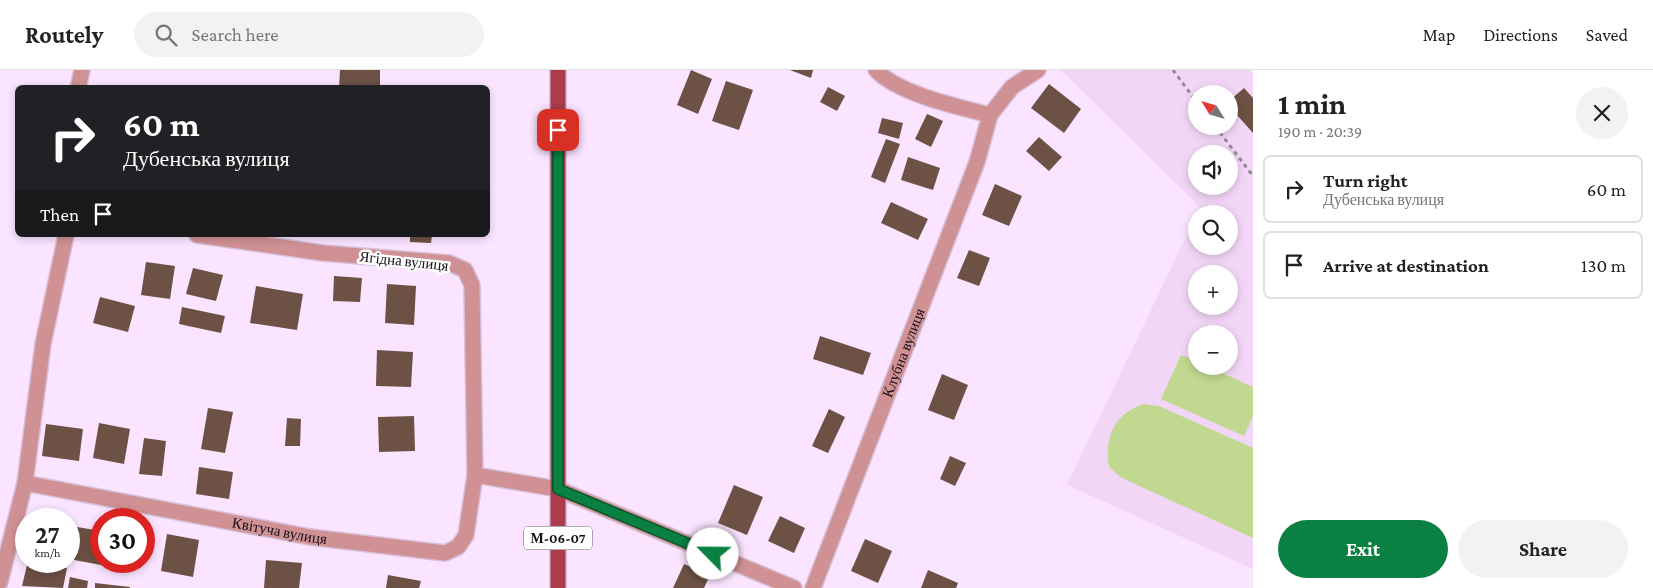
<!DOCTYPE html>
<html lang="en">
<head>
<meta charset="utf-8">
<style>
	body { margin:0; font-family:"Crimson Pro",serif; background:#f2f2f2; color:#222; height:100vh; display:flex; flex-direction:column; font-size:19px; white-space:nowrap }
	* { box-sizing:border-box; margin:0 }
	p { font-size:16px; color:#767676 }
	.icon { flex:none; width:28px; height:28px; fill:none; stroke:currentColor; stroke-width:2; stroke-linecap:round; stroke-linejoin:round }
	.map { position:relative; flex:1; overflow:hidden }
	.panel { display:flex; flex-direction:column; background:#fff; width:400px }
	.panel>* { flex:none }
	.hud { position:absolute; left:15px; top:15px; width:475px; height:152px; border-radius:8px; box-shadow:0 2px 8px #0003; background:#202124; color:#fff; overflow:hidden }
	.needle { width:32px; rotate:307deg }
	.buttons { position:absolute; left:1188px; top:15px; display:grid; gap:10px }
	.buttons a { display:grid; place-items:center; width:50px; height:50px; border-radius:50%; background:#fff; box-shadow:0 2px 8px #0003; font-size:25px }
	.speed { position:absolute; left:15px; top:438px; display:flex; gap:10px; font-size:25px; font-weight:700; text-align:center }
	.speed>* { display:grid; place-content:center; width:65px; height:65px; border-radius:50%; background:#fff; box-shadow:0 2px 8px #0003; line-height:1 }
	.speed small { font-size:12px; font-weight:400 }
	.speed .limit { border:8px solid #d22; background:#fff; color:#111 }
	.pin { position:absolute; display:grid; place-items:center; width:42px; height:42px; color:#fff; margin:-21px; border-radius:10px; box-shadow:0 2px 8px #0006 }
	.me { position:absolute; width:55px; margin:-28px; rotate:293deg; stroke-linejoin:round; filter:drop-shadow(0 0 4px #0008) }
	.turn { display:flex; align-items:center; gap:18px; height:105px; padding:0 25px; font-size:22px }
	.turn .icon { width:65px; height:65px; stroke-width:2.5 }
	.turn b { display:block; font-size:35px; line-height:42px }
	.then { display:flex; align-items:center; height:48px; padding:0 25px; background:#0003; gap:10px; font-size:19px }
	.round { display:grid; place-items:center; flex:none; width:52px; height:52px; border-radius:26px; background:#f2f2f2 }
	.head { display:flex; align-items:center; justify-content:space-between; height:85px; padding:0 25px }
	h1 { font-size:30px; font-weight:700; line-height:38px }
	.cta { display:flex; gap:10px; margin-top:auto; padding:10px 25px }
	.cta a { flex:1; height:58px; border-radius:30px; background:#0b8043; color:#fff; font-size:20px; font-weight:700; line-height:58px; text-align:center }
	.cta a+a { background:#f2f2f2; color:#222 }
	ul { padding:0; list-style:none }
	li { display:flex; align-items:center; gap:15px; height:68px; margin:0 10px 8px; padding:0 15px; border:2px solid #e0e0e0; border-radius:8px }
	li div { flex:1 }
	li b { display:block; font-size:19px }
	li em { font-style:normal }
	header { display:flex; align-items:center; gap:30px; box-sizing:border-box; height:70px; padding:0 25px; background:#fff; border-bottom:1px solid #e0e0e0 }
	header strong { font-size:24px }
	nav { display:flex; gap:28px; margin-inline-start:auto; font-size:18px }
	.search { width:350px; height:45px; background:#f2f2f2; display:flex; align-items:center; gap:12px; box-sizing:border-box; padding:0 18px; border-radius:28px; color:#767676; font-size:19px }
	main { display:flex; flex:1; min-height:0 }
	.map>svg:first-child { display:block }
</style>
</head>
<body>
<header>
<strong>Routely</strong>
<div class="search"><svg class="icon" aria-label="search" viewBox="0 0 24 24"><circle cx="10" cy="10" r="6"/><path d="M15 15l6 6"/></svg>Search here</div>
<nav><a>Map</a><a>Directions</a><a>Saved</a></nav>
</header>
<main>
<div class="map">
<svg width="1253" height="518" viewBox="0 0 1253 518">
	<rect width="100%" height="100%" fill="#fbe4ff"/>
	<path fill="#f2d6f6" fill-rule="evenodd" d="M 1061,0 L 1251,0 L 1253,3 L 1253,499 L 1067,415 L 1196,146 L 1196,176 L 1229,176 L 1229,144 L 1197,144 L 1200,137 ZM 1196,24 L 1229,24 L 1229,56 L 1196,56 ZM 1196,84 L 1229,84 L 1229,116 L 1196,116 ZM 1196,204 L 1229,204 L 1229,236 L 1196,236 ZM 1196,264 L 1229,264 L 1229,296 L 1196,296 Z"/>
	<g fill="#c0d88f">
		<path d="M 1181,285 L 1196,291 L 1196,296 L 1207,296 L 1253,317 L 1253,346 L 1244,366 L 1161,329 Z"/>
		<path d="M 1143,334 L 1159,336 L 1253,378 L 1253,468 L 1122,408 L 1109,397 C 1104,367 1114,345 1143,334 Z"/>
	</g>
	<g fill="#6d5145">
		<path d="M 340,0 L 380,0 L 380,18 L 339,18 Z"/>
		<path d="M 691,0 L 712,9 L 698,44 L 677,35 Z"/>
		<path d="M 790,0 L 813,0 L 811,8 Z"/>
		<path d="M 726,11 L 753,20 L 739,60 L 712,51 Z"/>
		<path d="M 1049,14 L 1081,39 L 1064,63 L 1031,38 Z"/>
		<path d="M 828,17 L 845,26 L 837,41 L 820,32 Z"/>
		<path d="M 1244,18 L 1253,28 L 1253,63 L 1229,36 L 1229,31 Z"/>
		<path d="M 927,44 L 943,51 L 931,77 L 915,69 Z"/>
		<path d="M 882,48 L 903,53 L 899,69 L 878,63 Z"/>
		<path d="M 1039,67 L 1062,87 L 1049,101 L 1026,81 Z"/>
		<path d="M 886,69 L 900,74 L 885,113 L 871,107 Z"/>
		<path d="M 908,87 L 940,98 L 933,120 L 901,110 Z"/>
		<path d="M 995,114 L 1022,126 L 1009,156 L 982,145 Z"/>
		<path d="M 891,132 L 928,149 L 918,170 L 881,153 Z"/>
		<path d="M 410,165 L 432,165 L 431,173 L 410,172 Z"/>
		<path d="M 969,180 L 990,188 L 979,216 L 957,208 Z"/>
		<path d="M 146,192 L 175,196 L 170,229 L 141,225 Z"/>
		<path d="M 193,198 L 223,205 L 216,231 L 186,224 Z"/>
		<path d="M 334,206 L 362,208 L 360,232 L 333,231 Z"/>
		<path d="M 387,214 L 416,216 L 414,255 L 385,253 Z"/>
		<path d="M 256,216 L 303,224 L 297,260 L 250,253 Z"/>
		<path d="M 100,227 L 135,236 L 128,262 L 93,253 Z"/>
		<path d="M 182,237 L 225,246 L 221,263 L 179,254 Z"/>
		<path d="M 820,266 L 871,283 L 863,305 L 813,289 Z"/>
		<path d="M 377,280 L 413,282 L 411,317 L 376,316 Z"/>
		<path d="M 942,304 L 968,315 L 954,350 L 928,340 Z"/>
		<path d="M 208,338 L 233,342 L 225,383 L 201,379 Z"/>
		<path d="M 829,339 L 845,347 L 828,383 L 812,376 Z"/>
		<path d="M 414,346 L 415,381 L 379,382 L 378,347 Z"/>
		<path d="M 287,348 L 301,349 L 300,376 L 285,376 Z"/>
		<path d="M 99,353 L 130,359 L 124,394 L 93,388 Z"/>
		<path d="M 46,354 L 83,359 L 79,391 L 42,386 Z"/>
		<path d="M 144,368 L 166,371 L 162,406 L 139,404 Z"/>
		<path d="M 950,386 L 966,393 L 955,416 L 940,409 Z"/>
		<path d="M 199,397 L 233,402 L 229,429 L 196,424 Z"/>
		<path d="M 734,415 L 763,427 L 747,465 L 718,453 Z"/>
		<path d="M 780,446 L 805,458 L 794,483 L 768,471 Z"/>
		<path d="M 71,456 L 101,461 L 101,495 L 69,489 Z"/>
		<path d="M 167,464 L 199,470 L 193,507 L 161,501 Z"/>
		<path d="M 865,469 L 892,481 L 878,513 L 851,501 Z"/>
		<path d="M 266,490 L 302,493 L 299,518 L 264,518 Z"/>
		<path d="M 28,491 L 67,498 L 63,518 L 22,516 Z"/>
		<path d="M 684,494 L 710,505 L 704,518 L 673,518 Z"/>
		<path d="M 928,500 L 958,513 L 956,518 L 921,518 Z"/>
		<path d="M 388,505 L 421,511 L 419,518 L 386,518 Z"/>
		<path d="M 70,507 L 88,511 L 87,518 L 68,518 Z"/>
		<path d="M 95,513 L 130,517 L 130,518 L 95,518 Z"/>
	</g>
	<g fill="none" stroke-linecap="round" stroke-linejoin="round">
		<g stroke="#d7c2da" stroke-width="18">
			<g id="minor">
				<path d="M 876,0 C 898,24 959,37 990,45 L 1012,17 L 1038,0"/>
				<path d="M 78,18 L 82,0"/>
				<path d="M 475,405 L 558,419 L 794,518"/>
				<path id="s1" d="M 25,413 L 310,467 L 445,483 L 458,477 L 466,465 L 475,405 L 472,215 L 465,200 L 449,193 L 323,183 L 197,165"/>
				<path d="M 0,512 L 25,413 L 43,274 L 66,165"/>
				<path id="s2" d="M 813,518 L 977,92 L 990,45"/>
			</g>
		</g>
		<g stroke="#d7c2da" stroke-width="18">
			<path id="primary" d="M 558,518 L 558,0"/>
		</g>
		<g stroke="#98889b" stroke-width="3" stroke-dasharray="4 4" stroke-linecap="butt">
			<path d="M 1173,0 L 1196,31"/>
			<path d="M 1215,56 L 1253,106"/>
		</g>
		<use href="#minor" stroke="#d09194" stroke-width="15"/>
		<use href="#primary" stroke="#ab3c4c" stroke-width="15"/>
	</g>
	<g fill="none" stroke-linecap="round" stroke-linejoin="round">
		<g stroke="#07532c" stroke-width="12">
			<path id="route" d="M 558,60 L 558,419 L 713,484"/>
		</g>
		<use href="#route" stroke="#0b8043" stroke-width="9"/>
	</g>
	<g text-anchor="middle" stroke-width="5" stroke-linejoin="round" paint-order="stroke">
		<rect fill="#fff" stroke="#5d585e" stroke-width="1" x="524" y="456.5" width="68" height="23" rx="4"/>
		<g font-size="14" font-weight="bold" fill="#171019">
			<text x="558" y="473">М-06-07</text>
		</g>
		<g font-size="15" fill="#171019" stroke="#fff">
			<text transform="translate(404 191) rotate(6)" y="5">Ягідна вулиця</text>
			<text dy="5" stroke="none"><textPath href="#s2" startOffset="252">Клубна вулиця</textPath></text>
			<text dy="5" stroke="none"><textPath href="#s1" startOffset="259">Квітуча вулиця</textPath></text>
		</g>
	</g>
</svg>
<div class="buttons">
<a><svg class="needle" viewBox="-14 -14 28 28"><path d="M0-13l5 13h-10z" fill="#e53935"/><path d="M0 13l5-13h-10z" fill="#767676"/></svg></a>
<a><svg class="icon" aria-label="sound" viewBox="0 0 24 24"><path d="M4 9h4l5-4v14l-5-4H4zM17 9q2 3 0 6"/></svg></a>
<a><svg class="icon" aria-label="search" viewBox="0 0 24 24"><circle cx="10" cy="10" r="6"/><path d="M15 15l6 6"/></svg></a>
<a>+</a>
<a>−</a>
</div>
<div class="speed"><div>27<small>km/h</small></div><div class="limit">30</div></div>
<div class="pin" style="left:558px;top:60px;background:#d93025"><svg class="icon" aria-label="arrive" viewBox="0 0 24 24"><path d="M6 21V4h12l-3 4 3 4H6"/></svg></div>
<svg class="me" style="left:713px;top:484px" viewBox="-20 -20 40 40"><circle r="19" fill="#fff"/><path d="M0-13L10 11 0 6-10 11z" fill="#0b8043"/></svg>
<div class="hud">
<div class="turn"><svg class="icon" aria-label="right" viewBox="0 0 24 24"><path d="M7 20v-9h11M14 6l5 5-5 5"/></svg><div><b>60 m</b>Дубенська вулиця</div></div>
<div class="then">Then<svg class="icon" aria-label="arrive" viewBox="0 0 24 24"><path d="M6 21V4h12l-3 4 3 4H6"/></svg></div>
</div>
</div>
<section class="panel">
<div class="head"><div><h1>1 min</h1><p>190 m · 20:39</p></div><a class="round"><svg class="icon" aria-label="close" viewBox="0 0 24 24"><path d="M6 6l12 12M18 6L6 18"/></svg></a></div>
<ul>
<li><svg class="icon" aria-label="right" viewBox="0 0 24 24"><path d="M7 20v-9h11M14 6l5 5-5 5"/></svg><div><b>Turn right</b><p>Дубенська вулиця</p></div><em>60 m</em></li>
<li><svg class="icon" aria-label="arrive" viewBox="0 0 24 24"><path d="M6 21V4h12l-3 4 3 4H6"/></svg><div><b>Arrive at destination</b></div><em>130 m</em></li>
</ul>
<div class="cta"><a>Exit</a><a>Share</a></div>
</section>
</main>
</body>
</html>
